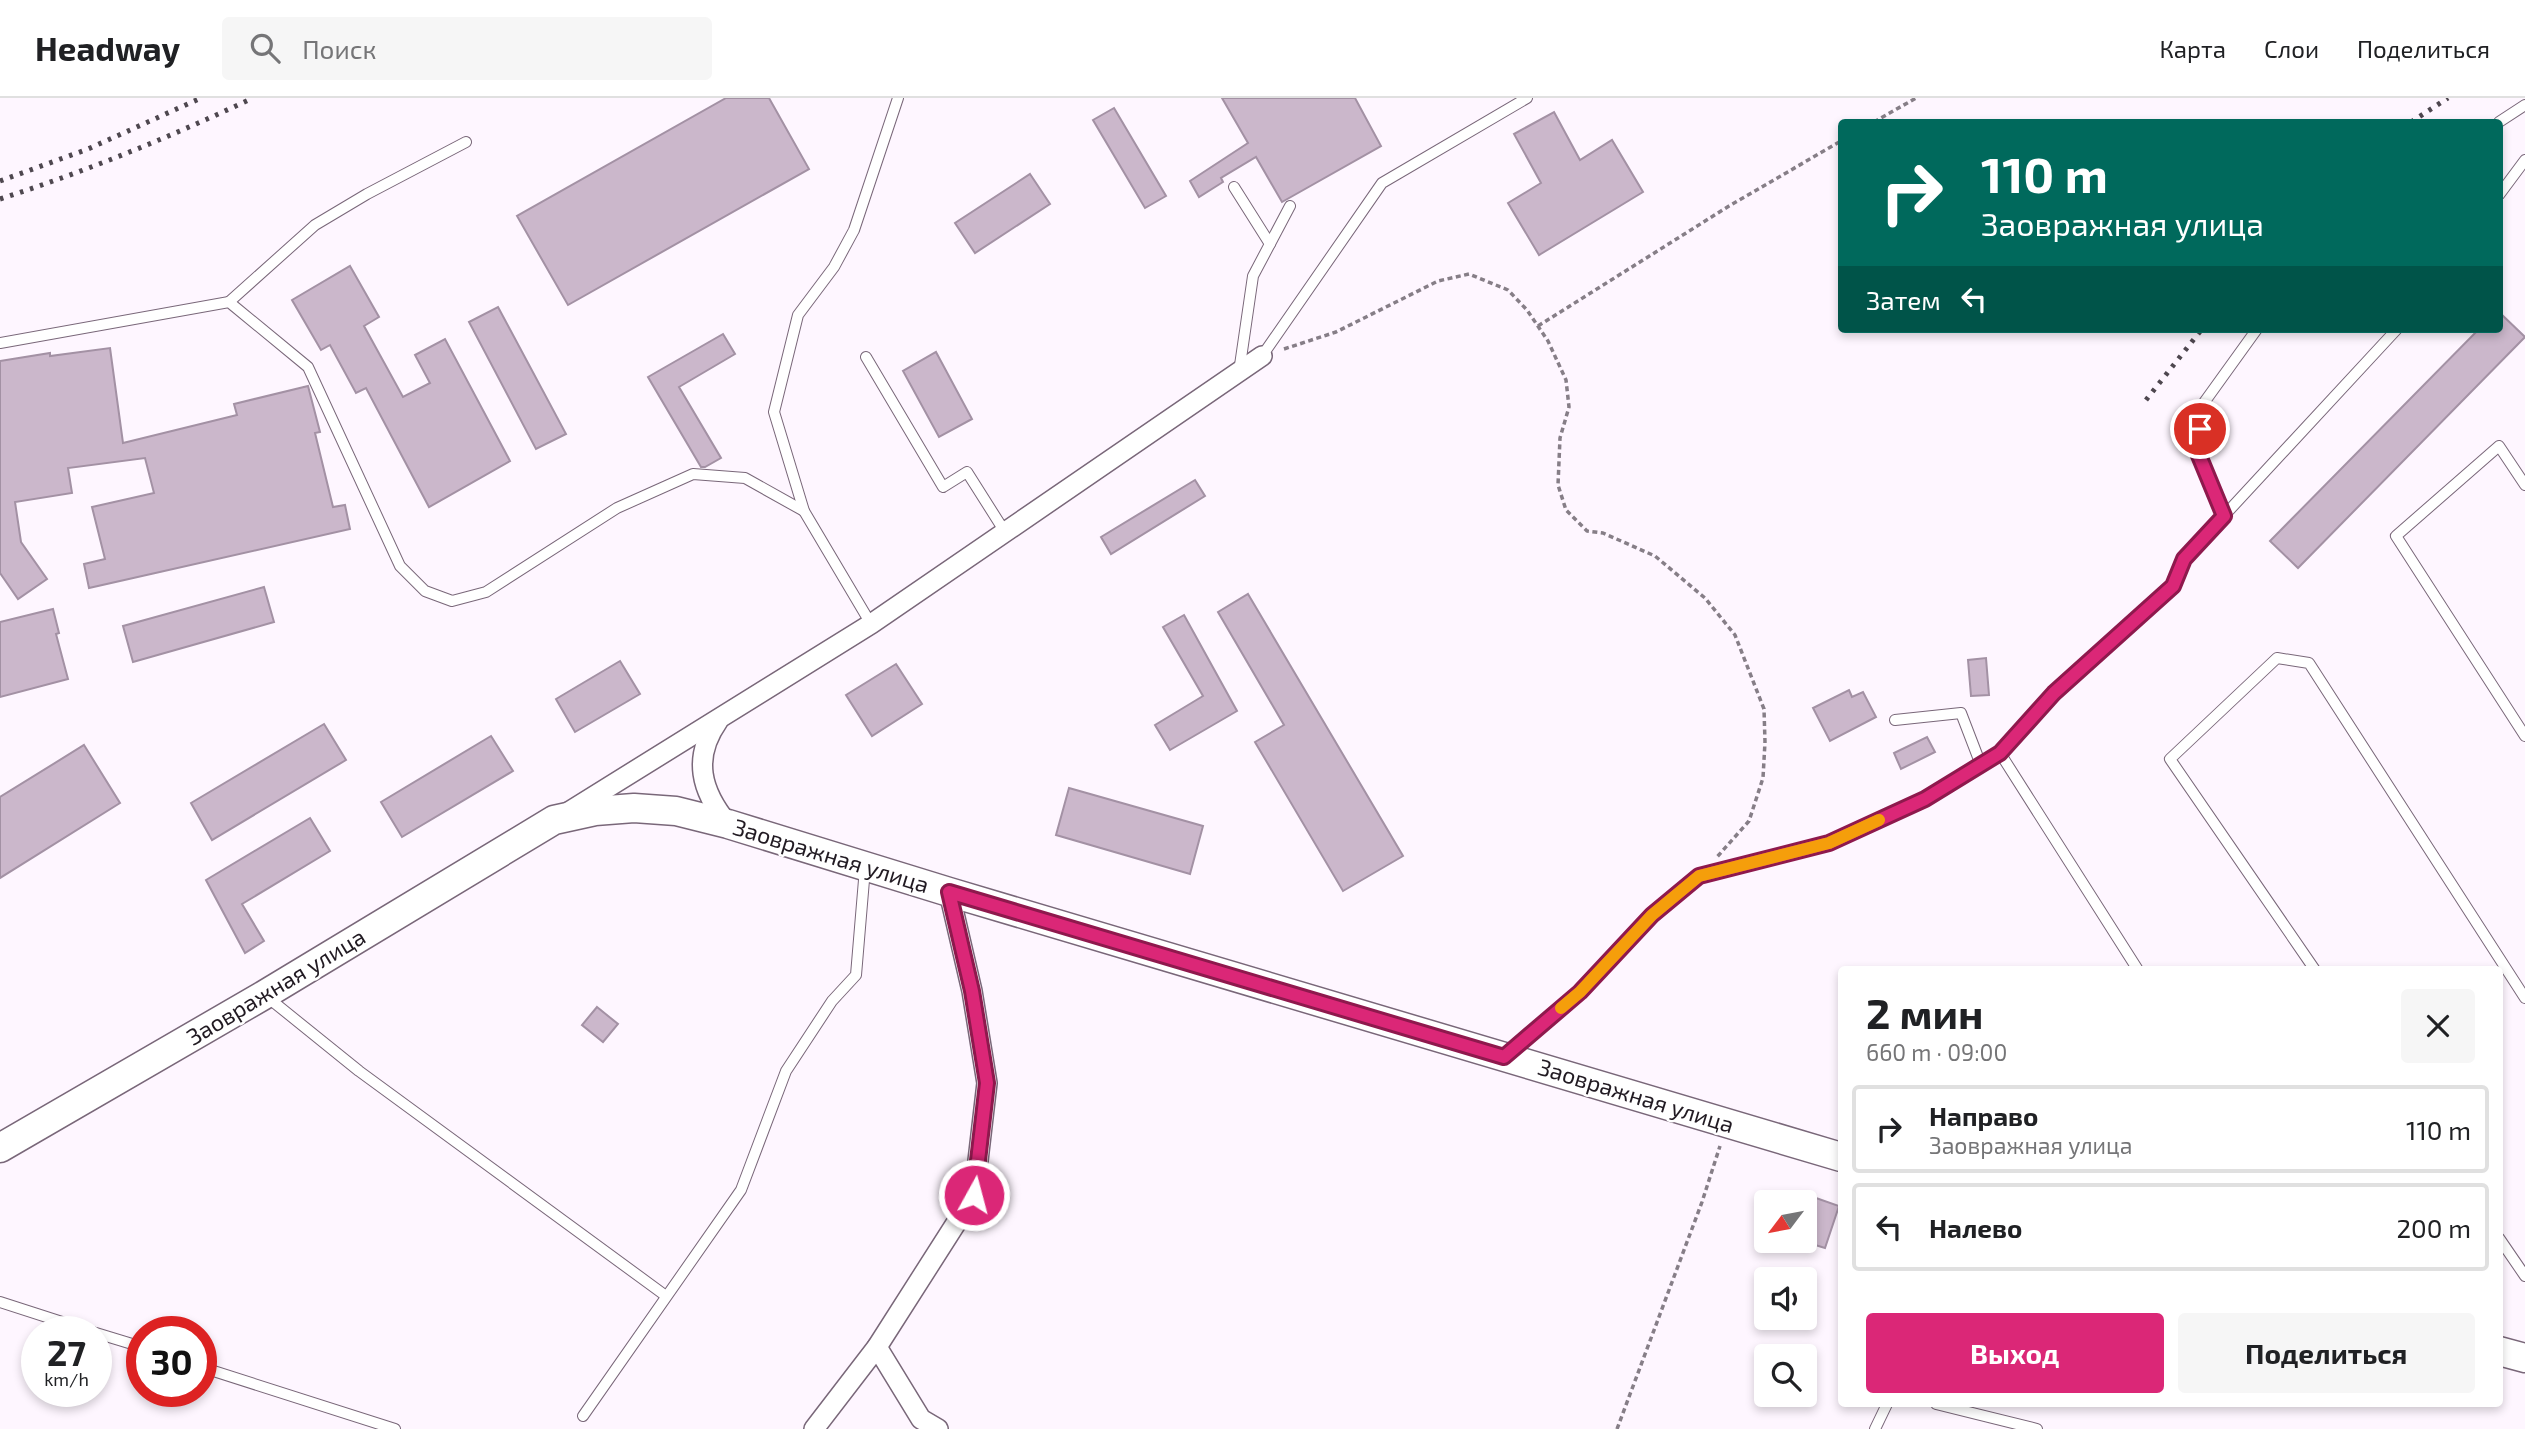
<!DOCTYPE html>
<html lang="ru">
<head>
<meta charset="utf-8">
<style>
	body { margin:0; font-family:"Exo 2",sans-serif; background:#f6f6f6; color:#202124; height:100vh; display:flex; flex-direction:column; font-size:26px; white-space:nowrap }
	* { box-sizing:border-box; margin:0 }
	p { font-size:23px; color:#757577 }
	.icon { flex:none; width:38px; height:38px; fill:none; stroke:currentColor; stroke-width:2; stroke-linecap:round; stroke-linejoin:round }
	.map { position:relative; flex:1; overflow:hidden }
	.sheet { position:absolute; left:1838px; top:868px; width:665px; height:441px; display:flex; flex-direction:column; background:#fff; border-radius:7px; box-shadow:0 4px 10px #0003 }
	.sheet>* { flex:none }
	.hud { position:absolute; left:1838px; top:21px; width:665px; height:214px; border-radius:7px; box-shadow:0 4px 10px #0003; background:#00695c; color:#fff; overflow:hidden }
	.needle { width:46px; rotate:238deg }
	.controls { position:absolute; left:1754px; top:1092px; display:grid; gap:14px }
	.controls a { display:grid; place-items:center; width:63px; height:63px; border-radius:7px; background:#fff; box-shadow:0 4px 10px #0003; font-size:35px }
	.speed { position:absolute; left:21px; top:1218px; display:flex; gap:14px; font-size:35px; font-weight:700; text-align:center }
	.speed>* { display:grid; place-content:center; width:91px; height:91px; border-radius:50%; background:#fff; box-shadow:0 4px 10px #0003; line-height:1 }
	.speed small { font-size:18px; font-weight:400 }
	.speed .limit { border:10px solid #d22; background:#fff; color:#111 }
	.pin { position:absolute; display:grid; place-items:center; width:60px; height:60px; color:#fff; margin:-30px; border:4px solid #fff; border-radius:50%; box-shadow:0 2px 7px #0007 }
	.me { position:absolute; width:77px; margin:-38px; rotate:7deg; stroke-linejoin:round; filter:drop-shadow(0 0 5px #0008) }
	.turn { display:flex; align-items:center; gap:24px; height:147px; padding:0 28px; font-size:32px }
	.turn .icon { width:91px; height:91px; stroke-width:2.5 }
	.turn b { display:block; font-size:49px; line-height:60px }
	.then { display:flex; align-items:center; height:66px; padding:0 28px; background:#0003; gap:14px; font-size:26px }
	.round { display:grid; place-items:center; flex:none; width:74px; height:74px; border-radius:7px; background:#f6f6f6 }
	.overview { display:flex; align-items:center; justify-content:space-between; height:119px; padding:0 28px }
	h1 { font-size:42px; font-weight:700; line-height:52px }
	.action { display:flex; gap:14px; margin-top:auto; padding:14px 28px }
	.action a { flex:1; height:80px; border-radius:7px; background:#db2777; color:#fff; font-size:28px; font-weight:700; line-height:80px; text-align:center }
	.action a+a { background:#f6f6f6; color:#202124 }
	ul { padding:0; list-style:none }
	li { display:flex; align-items:center; gap:21px; height:88px; margin:0 14px 10px; padding:0 14px; border:4px solid #e0e0e0; border-radius:7px }
	li div { flex:1 }
	li b { display:block; font-size:26px }
	li em { font-style:normal }
	header { display:flex; align-items:center; gap:42px; box-sizing:border-box; height:98px; padding:0 35px; background:#fff; border-bottom:2px solid #e0e0e0 }
	header strong { font-size:33px }
	nav { display:flex; gap:38px; margin-inline-start:auto; font-size:24px }
	.search { width:490px; height:63px; background:#f6f6f6; display:flex; align-items:center; gap:18px; box-sizing:border-box; padding:0 24px; border-radius:7px; color:#757577; font-size:26px }
	.map>svg:first-child { display:block }
</style>
</head>
<body>
<header>
<strong>Headway</strong>
<div class="search"><svg class="icon" aria-label="search" viewBox="0 0 24 24"><circle cx="10" cy="10" r="6"/><path d="M15 15l6 6"/></svg>Поиск</div>
<nav><a>Карта</a><a>Слои</a><a>Поделиться</a></nav>
</header>
<div class="map">
<svg width="2525" height="1331" viewBox="0 0 2525 1331">
	<rect width="100%" height="100%" fill="#fef6ff"/>
	<g fill="#cbb7cb" stroke="#a391a4" stroke-width="2">
		<path d="M 726,0 L 769,0 L 809,71 L 568,207 L 517,118 Z"/>
		<path d="M 1222,0 L 1355,0 L 1381,48 L 1282,104 L 1256,59 L 1221,80 L 1223,84 L 1199,99 L 1190,83 L 1248,45 Z"/>
		<path d="M 1114,10 L 1166,98 L 1145,110 L 1093,22 Z"/>
		<path d="M 1554,14 L 1580,62 L 1612,42 L 1643,94 L 1539,157 L 1508,105 L 1541,85 L 1514,36 Z"/>
		<path d="M 1030,76 L 1050,106 L 975,155 L 955,125 Z"/>
		<path d="M 350,168 L 379,219 L 364,228 L 403,299 L 430,285 L 415,257 L 445,241 L 510,363 L 429,409 L 366,290 L 356,295 L 330,247 L 321,252 L 292,202 Z"/>
		<path d="M 498,209 L 566,336 L 536,351 L 469,224 Z"/>
		<path d="M 2499,214 L 2525,239 L 2298,470 L 2270,443 L 2479,231 L 2499,231 Z"/>
		<path d="M 723,236 L 735,256 L 679,289 L 721,360 L 705,369 L 701,369 L 648,279 Z"/>
		<path d="M 110,250 L 123,345 L 237,317 L 234,306 L 308,288 L 320,334 L 315,335 L 333,409 L 345,407 L 350,431 L 89,490 L 84,466 L 105,461 L 92,409 L 154,395 L 145,360 L 68,370 L 72,395 L 15,404 L 21,444 L 47,481 L 18,501 L 0,475 L 0,263 L 50,255 L 50,258 Z"/>
		<path d="M 936,254 L 972,321 L 939,339 L 903,273 Z"/>
		<path d="M 1195,382 L 1205,398 L 1111,456 L 1101,439 Z"/>
		<path d="M 264,489 L 274,524 L 133,564 L 123,528 Z"/>
		<path d="M 1248,496 L 1403,758 L 1343,793 L 1255,644 L 1284,627 L 1218,514 Z"/>
		<path d="M 53,511 L 59,535 L 56,536 L 68,581 L 0,599 L 0,524 Z"/>
		<path d="M 1184,517 L 1237,613 L 1170,652 L 1155,627 L 1203,598 L 1163,529 Z"/>
		<path d="M 1986,560 L 1989,597 L 1971,598 L 1968,562 Z"/>
		<path d="M 620,563 L 640,596 L 575,634 L 556,601 Z"/>
		<path d="M 896,566 L 922,606 L 872,638 L 846,597 Z"/>
		<path d="M 1849,592 L 1852,599 L 1863,594 L 1876,619 L 1830,643 L 1813,610 Z"/>
		<path d="M 324,626 L 346,662 L 212,742 L 191,705 Z"/>
		<path d="M 491,638 L 513,673 L 402,739 L 381,704 Z"/>
		<path d="M 1927,639 L 1935,654 L 1901,671 L 1894,655 Z"/>
		<path d="M 84,647 L 120,705 L 0,780 L 0,699 Z"/>
		<path d="M 1069,690 L 1203,728 L 1190,776 L 1056,737 Z"/>
		<path d="M 310,720 L 330,753 L 242,806 L 264,843 L 245,855 L 206,782 Z"/>
		<path d="M 597,909 L 618,926 L 603,944 L 582,927 Z"/>
		<path d="M 1816,1100 L 1839,1108 L 1825,1150 L 1802,1143 L 1804,1143 L 1804,1135 Z"/>
	</g>
	<g fill="none" stroke-linecap="round" stroke-linejoin="round">
		<g stroke="#796779" stroke-width="12">
			<g id="lane">
				<path d="M 2499,24 L 2525,7"/>
				<path d="M 1234,89 L 1270,146"/>
				<path d="M 2499,97 L 2525,62"/>
				<path d="M 229,204 L 315,127 L 367,96 L 466,44"/>
				<path d="M 0,245 L 229,204 L 308,269 L 400,468 L 425,493 L 452,503 L 486,494 L 617,410 L 693,376 L 745,380 L 804,413"/>
				<path d="M 1262,258 L 1382,85 L 1527,0"/>
				<path d="M 866,259 L 943,389 L 967,374 L 1005,434"/>
				<path d="M 1239,274 L 1253,178 L 1290,108"/>
				<path d="M 2525,387 L 2499,348 L 2396,438 L 2525,638"/>
				<path d="M 2224,418 L 2198,355 L 2203,306 L 2257,231"/>
				<path d="M 871,526 L 804,413 L 774,314 L 798,217 L 834,169 L 854,132 L 898,0"/>
				<path d="M 1895,622 L 1961,615 L 1981,667"/>
				<path d="M 2000,655 L 2138,872"/>
				<path d="M 2315,872 L 2170,661 L 2277,560 L 2309,565 L 2525,900"/>
				<path d="M 266,898 L 359,973 L 666,1198"/>
				<path d="M 1507,956 L 1580,894 L 1652,817 L 1699,778 L 1829,745 L 1925,701 L 2000,655 L 2054,595 L 2173,488 L 2184,461 L 2397,231"/>
				<path d="M 2499,1140 L 2525,1178"/>
				<path d="M 0,1204 L 93,1234"/>
				<path d="M 96,1235 L 142,1249"/>
				<path d="M 201,1269 L 395,1331"/>
				<path d="M 1936,1306 L 2037,1331"/>
				<path d="M 583,1318 L 741,1092 L 786,973 L 832,903 L 856,877 L 865,770"/>
				<path d="M 1875,1331 L 1887,1306"/>
			</g>
		</g>
		<g stroke="#796779" stroke-width="22">
			<g id="street">
				<path d="M 718,623 C 692,660 701,693 728,726"/>
				<path d="M 570,713 L 871,526 L 1262,258"/>
				<path d="M 877,1249 L 921,1321 L 938,1331"/>
				<path d="M 814,1331 L 877,1249 L 974,1097 L 987,985 L 972,893 L 949,794"/>
			</g>
		</g>
		<g stroke="#796779" stroke-width="31">
			<g id="secondary">
				<path d="M 0,1050 L 264,897 L 554,722 L 595,713 L 634,710 L 676,713 L 728,726 L 949,794 L 1841,1059"/>
				<path d="M 2499,1253 L 2525,1260"/>
			</g>
		</g>
		<g stroke="#867e87" stroke-width="3.5" stroke-dasharray="5 3.5" stroke-linecap="butt">
			<path d="M 1874,24 L 1916,0"/>
			<path d="M 1538,228 L 1729,108 L 1841,43"/>
			<path d="M 1284,251 L 1336,234 L 1438,183 L 1469,176 L 1508,192 L 1527,212 L 1548,243 L 1566,282 L 1569,309 L 1560,340 L 1558,387 L 1566,412 L 1587,433 L 1603,435 L 1655,458 L 1705,500 L 1735,537 L 1764,611 L 1765,644 L 1763,680 L 1749,723 L 1717,759"/>
			<path d="M 1617,1331 L 1702,1104 L 1720,1048"/>
		</g>
		<use href="#lane" stroke="#fff" stroke-width="10"/>
		<use href="#street" stroke="#fff" stroke-width="19"/>
		<use href="#secondary" stroke="#fff" stroke-width="28"/>
		<g stroke="#4e474f" stroke-width="5" stroke-dasharray="3.5 7" stroke-linecap="butt">
			<path d="M 2411,24 L 2448,0"/>
			<path d="M 0,83 L 88,51 L 201,0"/>
			<path d="M 0,101 C 87,73 170,39 253,0"/>
			<path d="M 2146,302 L 2202,231"/>
		</g>
	</g>
	<g fill="none" stroke-linecap="round" stroke-linejoin="round">
		<g stroke="#8e194d" stroke-width="18">
			<path id="route" d="M 974,1097 L 987,985 L 972,893 L 949,794 L 1504,959 L 1580,894 L 1652,817 L 1699,778 L 1829,745 L 1925,701 L 2000,655 L 2054,595 L 2173,488 L 2184,461 L 2224,418 L 2198,355 L 2200,331"/>
		</g>
		<use href="#route" stroke="#db2777" stroke-width="12"/>
		<path stroke="#f59e0b" stroke-width="12" d="M 1561,910 L 1580,894 L 1652,817 L 1699,778 L 1829,745 L 1879,722"/>
	</g>
	<g text-anchor="middle" stroke-width="5" stroke-linejoin="round" paint-order="stroke">
		<g font-size="23" fill="#211a22" stroke="#fff">
			<text transform="translate(831 758) rotate(17)" y="8">Заовражная улица</text>
			<text transform="translate(276 889) rotate(-31)" y="8">Заовражная улица</text>
			<text transform="translate(1636 998) rotate(17)" y="8">Заовражная улица</text>
		</g>
	</g>
</svg>
<div class="controls">
<a><svg class="needle" viewBox="-14 -14 28 28"><path d="M0-13l5 13h-10z" fill="#e53935"/><path d="M0 13l5-13h-10z" fill="#757577"/></svg></a>
<a><svg class="icon" aria-label="sound" viewBox="0 0 24 24"><path d="M4 9h4l5-4v14l-5-4H4zM17 9q2 3 0 6"/></svg></a>
<a><svg class="icon" aria-label="search" viewBox="0 0 24 24"><circle cx="10" cy="10" r="6"/><path d="M15 15l6 6"/></svg></a>
</div>
<div class="speed"><div>27<small>km/h</small></div><div class="limit">30</div></div>
<div class="pin" style="left:2200px;top:331px;background:#d93025"><svg class="icon" aria-label="arrive" viewBox="0 0 24 24"><path d="M6 21V4h12l-3 4 3 4H6"/></svg></div>
<svg class="me" style="left:974px;top:1097px" viewBox="-20 -20 40 40"><circle r="17" fill="#db2777" stroke="#fff" stroke-width="3"/><path d="M0-11L8 9 0 5-8 9z" fill="#fff"/></svg>
<div class="hud">
<div class="turn"><svg class="icon" aria-label="right" viewBox="0 0 24 24"><path d="M7 20v-9h11M14 6l5 5-5 5"/></svg><div><b>110 m</b>Заовражная улица</div></div>
<div class="then">Затем<svg class="icon" aria-label="left" viewBox="0 0 24 24"><path d="M17 20v-9H6M10 6l-5 5 5 5"/></svg></div>
</div>
<section class="sheet">
<div class="overview"><div><h1>2 мин</h1><p>660 m · 09:00</p></div><a class="round"><svg class="icon" aria-label="close" viewBox="0 0 24 24"><path d="M6 6l12 12M18 6L6 18"/></svg></a></div>
<ul>
<li><svg class="icon" aria-label="right" viewBox="0 0 24 24"><path d="M7 20v-9h11M14 6l5 5-5 5"/></svg><div><b>Направо</b><p>Заовражная улица</p></div><em>110 m</em></li>
<li><svg class="icon" aria-label="left" viewBox="0 0 24 24"><path d="M17 20v-9H6M10 6l-5 5 5 5"/></svg><div><b>Налево</b></div><em>200 m</em></li>
</ul>
<div class="action"><a>Выход</a><a>Поделиться</a></div>
</section>
</div>
</body>
</html>
